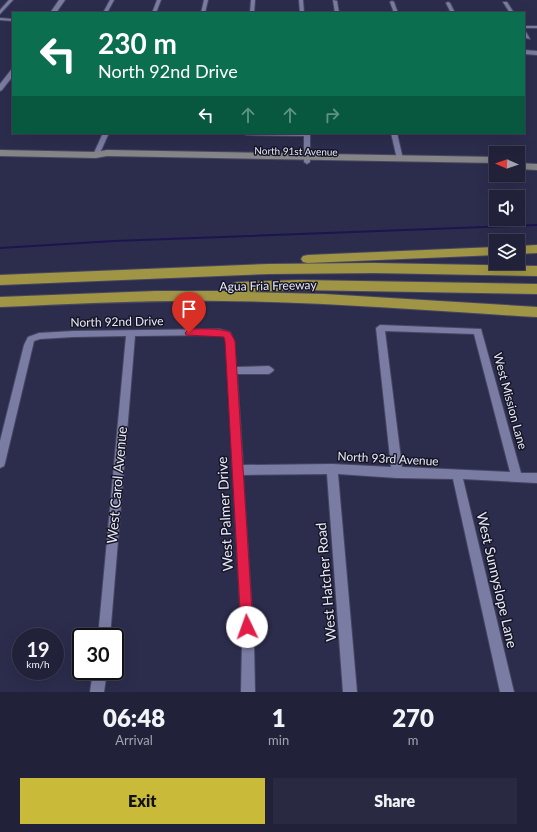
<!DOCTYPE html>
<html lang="en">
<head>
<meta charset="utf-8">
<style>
	body { margin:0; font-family:Lato,sans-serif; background:#292942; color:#f1f3f6; height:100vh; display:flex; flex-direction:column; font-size:15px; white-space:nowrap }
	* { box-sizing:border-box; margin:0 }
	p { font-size:13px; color:#a2a3af }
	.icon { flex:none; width:22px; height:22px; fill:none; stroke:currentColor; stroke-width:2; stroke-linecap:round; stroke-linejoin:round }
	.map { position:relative; height:692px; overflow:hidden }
	.details { display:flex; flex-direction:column; background:#21213a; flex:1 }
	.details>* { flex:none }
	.guide { position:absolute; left:12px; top:12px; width:513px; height:122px; border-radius:0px; box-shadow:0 4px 16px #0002,0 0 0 1px #3e3e54; background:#0b6e4f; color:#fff; overflow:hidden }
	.needle { width:26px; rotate:272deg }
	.buttons { position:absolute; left:489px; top:146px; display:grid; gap:8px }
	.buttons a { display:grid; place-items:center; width:36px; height:36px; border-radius:0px; background:#21213a; box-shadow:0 4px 16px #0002,0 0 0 1px #3e3e54; font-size:20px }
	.speed { position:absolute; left:12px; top:628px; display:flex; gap:8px; font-size:20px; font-weight:700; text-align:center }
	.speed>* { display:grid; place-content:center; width:52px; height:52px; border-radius:50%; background:#21213a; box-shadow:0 4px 16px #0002,0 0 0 1px #3e3e54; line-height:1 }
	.speed small { font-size:10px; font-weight:400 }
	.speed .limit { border:2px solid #111; border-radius:6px; background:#fff; color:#111 }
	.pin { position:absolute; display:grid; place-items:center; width:34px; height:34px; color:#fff; margin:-41px -17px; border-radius:50% 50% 50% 0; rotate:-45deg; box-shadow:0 0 4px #0007 }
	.pin .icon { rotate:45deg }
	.me { position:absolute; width:44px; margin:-22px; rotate:357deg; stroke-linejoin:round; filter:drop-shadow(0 0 3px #0008) }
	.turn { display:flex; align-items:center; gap:14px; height:84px; padding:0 20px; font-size:18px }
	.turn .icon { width:52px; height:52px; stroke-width:2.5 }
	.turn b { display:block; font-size:28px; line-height:34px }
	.lanes { display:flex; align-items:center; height:38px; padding:0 20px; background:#0003; justify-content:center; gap:20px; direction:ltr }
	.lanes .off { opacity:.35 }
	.eta { display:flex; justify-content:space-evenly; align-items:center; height:68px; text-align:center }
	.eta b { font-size:24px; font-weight:800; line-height:28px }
	.button { display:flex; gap:8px; margin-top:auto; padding:8px 20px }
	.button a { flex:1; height:46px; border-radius:0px; background:#caba3a; color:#111; font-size:16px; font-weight:800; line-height:46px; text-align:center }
	.button a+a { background:#292942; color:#f1f3f6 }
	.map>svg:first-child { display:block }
</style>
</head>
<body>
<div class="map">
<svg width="537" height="692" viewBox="0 0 537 692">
	<rect width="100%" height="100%" fill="#2c2c4d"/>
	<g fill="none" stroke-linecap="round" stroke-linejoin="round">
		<path stroke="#1d154f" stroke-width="2" d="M 0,248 L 114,241 L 537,225"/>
		<g stroke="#484762" stroke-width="2">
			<g id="minor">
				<path d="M 9,0 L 13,0 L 0,14 L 0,10 Z"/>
				<path d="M 110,0 L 114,0 L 107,13 L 103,13 Z"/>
				<path d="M 157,0 L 161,0 L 156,13 L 152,13 Z"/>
				<path d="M 204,0 L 208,0 L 205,13 L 201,13 Z"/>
				<path d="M 251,0 L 255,0 L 254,13 L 250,13 Z"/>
				<path d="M 299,0 L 303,0 L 304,13 L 300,13 Z"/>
				<path d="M 333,0 L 337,1 L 339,13 L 335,13 Z"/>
				<path d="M 392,1 L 394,2 L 398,13 L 394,13 L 390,2 Z"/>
				<path d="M 448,2 L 450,3 L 455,13 L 451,13 L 446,3 Z"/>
				<path d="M 503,2 L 507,2 L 514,13 L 510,13 Z"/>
				<path d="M 0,18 L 13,19 L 13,21 L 0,20 Z"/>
				<rect x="524" y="26" width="13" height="2"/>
				<path d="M 524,31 L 526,32 L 530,39 L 526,38 Z"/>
				<path d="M 524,50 L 537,51 L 537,55 L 524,54 Z"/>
				<path d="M 103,133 L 109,133 L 99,155 L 94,156 L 93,155 Z"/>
				<path d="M 243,133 L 310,133 L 310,162 L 307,164 L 304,162 L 304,136 L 246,135 Z"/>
				<path d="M 391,133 L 397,133 L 403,159 L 402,160 L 397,159 Z"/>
				<path d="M 380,325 L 481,329 L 521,473 L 537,473 L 537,483 L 463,479 L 514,692 L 500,692 L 453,479 L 397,478 L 338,474 L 357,692 L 343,692 L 327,474 L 243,475 L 254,643 L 255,692 L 241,692 L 242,643 L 226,341 L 224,336 L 219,335 L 135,336 L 110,637 L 98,637 L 126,336 L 73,337 L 40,339 L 34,341 L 5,463 L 4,466 L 0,468 L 0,441 L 24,345 L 28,337 L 39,333 L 73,331 L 219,329 L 230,332 L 234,341 L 236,367 L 269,366 L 272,368 L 274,370 L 272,372 L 269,374 L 237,374 L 243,465 L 332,464 L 391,467 L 376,328 ZM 385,331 L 474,334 L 510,472 L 402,467 Z"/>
				<path d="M 93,671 L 107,671 L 104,692 L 90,692 Z"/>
			</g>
		</g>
		<g stroke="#484762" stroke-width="2">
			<g id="tertiary">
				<path d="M 59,0 L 65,0 L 56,13 L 50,13 Z"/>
				<path d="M 13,69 L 13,76 L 2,90 L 0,91 L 0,84 L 11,70 Z"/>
			</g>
		</g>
		<g stroke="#484762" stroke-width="2">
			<g id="secondary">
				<path d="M 0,150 L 96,152 L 107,150 L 496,157 L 496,163 L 107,156 L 96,158 L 0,156 Z"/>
				<path d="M 518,163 L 537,164 L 537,170 L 518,169 Z"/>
			</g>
		</g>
		<g stroke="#484762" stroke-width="2">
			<g id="motorway">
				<path d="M 537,245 L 537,253 L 518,254 L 518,246 Z"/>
				<path d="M 496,247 L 496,255 L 308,263 L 303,262 L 301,259 L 303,256 L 308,255 Z"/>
				<path d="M 374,263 L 537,266 L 537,276 L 374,273 L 269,274 L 0,285 L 0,275 L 269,264 Z"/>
				<path d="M 300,280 L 537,284 L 537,294 L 300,290 L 246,292 L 324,294 L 537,307 L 537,317 C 433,311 328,302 223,301 C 149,300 74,304 0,307 L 0,297 L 156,291 L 235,291 L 232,290 L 230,287 L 232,284 L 237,282 Z"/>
			</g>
		</g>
		<use href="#minor" fill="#7a7ca3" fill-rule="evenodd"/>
		<use href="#tertiary" fill="#7a7ca3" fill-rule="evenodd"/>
		<use href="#secondary" fill="#858487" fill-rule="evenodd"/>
		<use href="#motorway" fill="#a09545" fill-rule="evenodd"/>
	</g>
	<path fill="#e11d48" stroke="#92132f" d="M 189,329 C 203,329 217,328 230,332 L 235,341 L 253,627 L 252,632 L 247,634 L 242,632 L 241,627 L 225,341 L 224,337 L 186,335 L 185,333 Z"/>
	<g text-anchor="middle" stroke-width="3" stroke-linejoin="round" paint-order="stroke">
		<g font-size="10" fill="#e8eafb" stroke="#161625">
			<text transform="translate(296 151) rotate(1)" y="4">North 91st Avenue</text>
		</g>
		<g font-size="12" fill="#e8eafb" stroke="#161625">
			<text transform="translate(268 286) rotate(-1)" y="4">Agua Fria Freeway</text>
			<text transform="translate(117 322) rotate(-1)" y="4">North 92nd Drive</text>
			<text transform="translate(510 401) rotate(75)" y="4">West Mission Lane</text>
			<text transform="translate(388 459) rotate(3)" y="4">North 93rd Avenue</text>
		</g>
		<g font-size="14" fill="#e8eafb" stroke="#161625">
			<text transform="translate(117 485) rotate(-85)" y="5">West Carol Avenue</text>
			<text transform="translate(225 514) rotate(-93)" y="5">West Palmer Drive</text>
			<text transform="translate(497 580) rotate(77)" y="5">West Sunnyslope Lane</text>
			<text transform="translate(326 582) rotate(-95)" y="5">West Hatcher Road</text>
		</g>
	</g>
</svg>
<div class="buttons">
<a><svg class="needle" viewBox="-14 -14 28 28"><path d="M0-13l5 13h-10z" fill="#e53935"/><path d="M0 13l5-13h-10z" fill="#a2a3af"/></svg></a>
<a><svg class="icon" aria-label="sound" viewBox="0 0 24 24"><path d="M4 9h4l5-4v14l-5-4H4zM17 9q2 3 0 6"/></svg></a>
<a><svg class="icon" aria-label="layers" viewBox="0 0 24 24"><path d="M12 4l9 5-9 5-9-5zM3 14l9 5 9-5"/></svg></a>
</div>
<div class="speed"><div>19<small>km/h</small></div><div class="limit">30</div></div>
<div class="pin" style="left:189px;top:333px;background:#d93025"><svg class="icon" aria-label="arrive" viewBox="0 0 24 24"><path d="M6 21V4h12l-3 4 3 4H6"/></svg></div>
<svg class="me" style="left:247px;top:627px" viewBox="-20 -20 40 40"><circle r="19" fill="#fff"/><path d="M0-13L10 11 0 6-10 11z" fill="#e11d48"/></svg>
<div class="guide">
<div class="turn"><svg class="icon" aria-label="left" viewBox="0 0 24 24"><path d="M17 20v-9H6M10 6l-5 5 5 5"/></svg><div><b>230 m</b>North 92nd Drive</div></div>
<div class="lanes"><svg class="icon" aria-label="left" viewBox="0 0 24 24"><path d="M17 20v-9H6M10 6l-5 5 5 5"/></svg><svg class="icon off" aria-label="ahead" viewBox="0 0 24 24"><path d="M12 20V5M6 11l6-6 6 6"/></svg><svg class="icon off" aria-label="ahead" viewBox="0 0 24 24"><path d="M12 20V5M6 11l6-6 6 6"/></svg><svg class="icon off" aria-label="right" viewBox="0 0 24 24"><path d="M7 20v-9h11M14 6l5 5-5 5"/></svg></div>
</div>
</div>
<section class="details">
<div class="eta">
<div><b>06:48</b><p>Arrival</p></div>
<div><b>1</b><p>min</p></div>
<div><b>270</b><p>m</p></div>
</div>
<div class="button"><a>Exit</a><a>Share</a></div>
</section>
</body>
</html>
